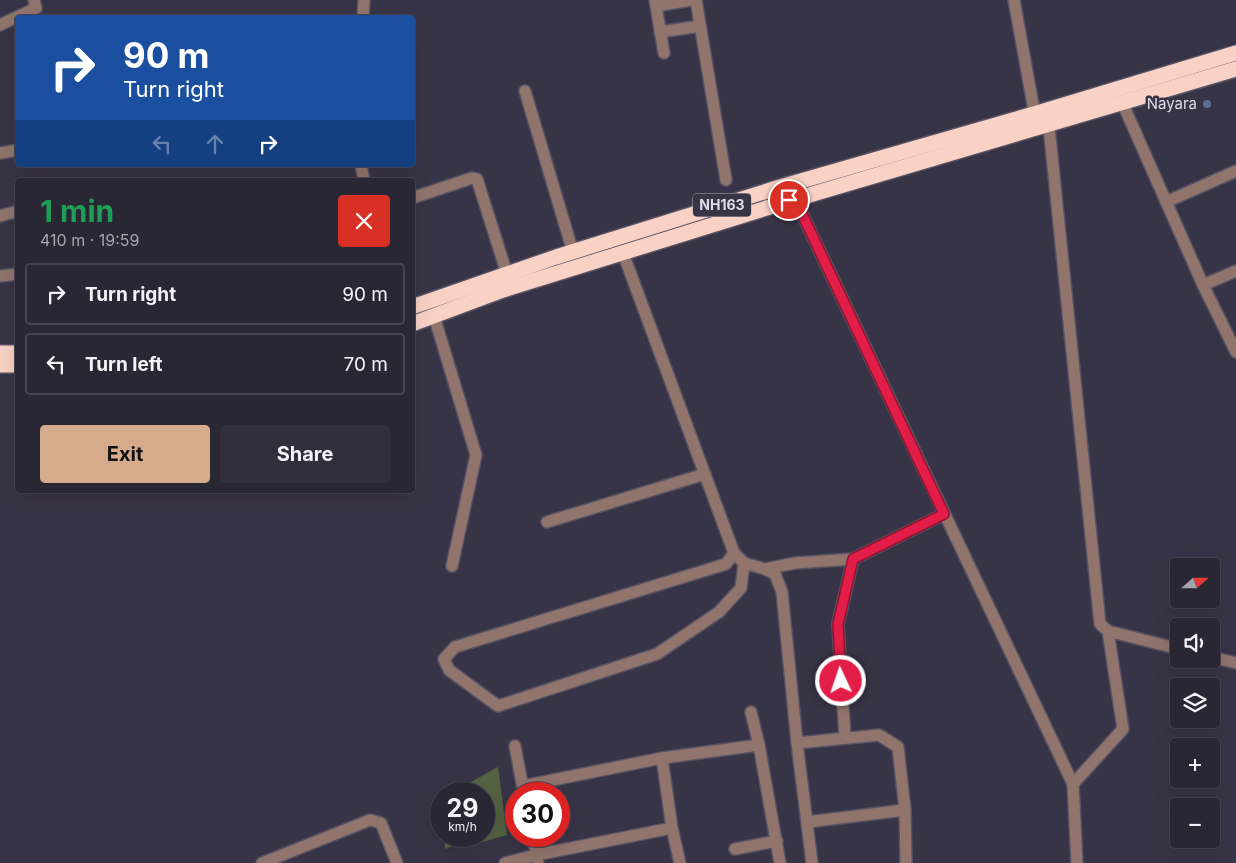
<!DOCTYPE html>
<html lang="en">
<head>
<meta charset="utf-8">
<style>
	body { margin:0; font-family:Inter,sans-serif; background:#322f3d; color:#f1f3f6; height:100vh; display:flex; flex-direction:column; font-size:19px; white-space:nowrap }
	* { box-sizing:border-box; margin:0 }
	p { font-size:16px; color:#a5a5ad }
	.icon { flex:none; width:28px; height:28px; fill:none; stroke:currentColor; stroke-width:2; stroke-linecap:round; stroke-linejoin:round }
	.map { position:relative; flex:1; overflow:hidden }
	.details { position:absolute; left:15px; top:178px; width:400px; height:315px; display:flex; flex-direction:column; background:#2a2735; border-radius:5px; box-shadow:0 5px 20px #0002,0 0 0 1px #464450 }
	.details>* { flex:none }
	.hud { position:absolute; left:15px; top:15px; width:400px; height:152px; border-radius:5px; box-shadow:0 5px 20px #0002,0 0 0 1px #464450; background:#1a4fa0; color:#fff; overflow:hidden }
	.needle { width:32px; rotate:69deg }
	.fabs { position:absolute; left:1170px; top:558px; display:grid; gap:10px }
	.fabs a { display:grid; place-items:center; width:50px; height:50px; border-radius:5px; background:#2a2735; box-shadow:0 5px 20px #0002,0 0 0 1px #464450; font-size:25px }
	.speed { position:absolute; left:430px; top:782px; display:flex; gap:10px; font-size:25px; font-weight:700; text-align:center }
	.speed>* { display:grid; place-content:center; width:65px; height:65px; border-radius:50%; background:#2a2735; box-shadow:0 5px 20px #0002,0 0 0 1px #464450; line-height:1 }
	.speed small { font-size:12px; font-weight:400 }
	.speed .limit { border:8px solid #d22; background:#fff; color:#111 }
	.pin { position:absolute; display:grid; place-items:center; width:42px; height:42px; color:#fff; margin:-21px; border:2px solid #fff; border-radius:50%; box-shadow:0 1px 5px #0007 }
	.me { position:absolute; width:55px; margin:-28px; rotate:357deg; stroke-linejoin:round; filter:drop-shadow(0 0 4px #0008) }
	.turn { display:flex; align-items:center; gap:18px; height:105px; padding:0 25px; font-size:22px }
	.turn .icon { width:65px; height:65px; stroke-width:2.5 }
	.turn b { display:block; font-size:35px; line-height:42px }
	.lanes { display:flex; align-items:center; height:48px; padding:0 25px; background:#0003; justify-content:center; gap:25px; direction:ltr }
	.lanes .off { opacity:.35 }
	.round { display:grid; place-items:center; flex:none; width:52px; height:52px; border-radius:5px; background:#322f3d }
	.overview { display:flex; align-items:center; justify-content:space-between; height:85px; padding:0 25px }
	h1 { font-size:30px; font-weight:700; line-height:38px; color:#1e9e55 }
	.button { display:flex; gap:10px; margin-top:auto; padding:10px 25px }
	.button a { flex:1; height:58px; border-radius:5px; background:#d6ab8b; color:#111; font-size:20px; font-weight:700; line-height:58px; text-align:center }
	.button a+a { background:#322f3d; color:#f1f3f6 }
	ul { padding:0; list-style:none }
	li { display:flex; align-items:center; gap:15px; height:62px; margin:0 10px 8px; padding:0 15px; border:2px solid #464450; border-radius:5px }
	li div { flex:1 }
	li b { display:block; font-size:19px }
	li em { font-style:normal }
	.map>svg:first-child { display:block }
</style>
</head>
<body>
<div class="map">
<svg width="1236" height="863" viewBox="0 0 1236 863">
	<rect width="100%" height="100%" fill="#383447"/>
	<path fill="#536342" d="M 498,767 L 507,835 L 476,844 L 464,842 L 445,849 L 444,836 L 484,836 L 484,794 L 449,794 Z"/>
	<g fill="none" stroke-linecap="round" stroke-linejoin="round">
		<g stroke="#565264" stroke-width="14">
			<g id="minor">
				<path d="M 655,0 L 664,53"/>
				<path d="M 696,0 L 726,180"/>
				<path d="M 1014,0 L 1036,121"/>
				<path d="M 656,6 L 691,0"/>
				<path d="M 363,18 L 364,0"/>
				<path d="M 0,25 L 36,8 L 34,0"/>
				<path d="M 660,32 L 700,26"/>
				<path d="M 525,91 L 573,252"/>
				<path d="M 1122,102 L 1203,285 L 1236,352"/>
				<path d="M 1048,117 L 1100,624 L 1108,631 L 1179,649"/>
				<path d="M 0,153 L 18,150"/>
				<path d="M 361,165 L 364,180"/>
				<path d="M 412,198 L 472,178 L 477,179 L 507,274"/>
				<path d="M 795,199 L 1073,784"/>
				<path d="M 1166,202 L 1236,171"/>
				<path d="M 0,216 L 18,211"/>
				<path d="M 623,253 L 734,553 L 744,563 L 765,569 L 775,574 L 782,592 L 797,743 L 812,863"/>
				<path d="M 0,276 L 18,274"/>
				<path d="M 1203,285 L 1236,271"/>
				<path d="M 434,316 L 476,455 L 452,566"/>
				<path d="M 547,522 L 705,474"/>
				<path d="M 734,553 L 726,564 L 455,647 L 444,659 L 449,670 L 498,706 L 657,654 L 719,612 L 741,588 L 744,563"/>
				<path d="M 765,569 L 795,563 L 853,559 L 944,514"/>
				<path d="M 1211,657 L 1236,663"/>
				<path d="M 751,712 L 759,745 L 780,863"/>
				<path d="M 845,738 L 838,624 L 853,559"/>
				<path d="M 797,743 L 879,735 L 898,747 L 905,810 L 906,863"/>
				<path d="M 515,746 L 524,794"/>
				<path d="M 662,758 L 672,828 L 680,863"/>
				<path d="M 523,786 L 662,758 L 759,745"/>
				<path d="M 807,822 L 905,810"/>
				<path d="M 533,836 L 538,863"/>
				<path d="M 735,849 L 777,841"/>
				<path d="M 262,863 L 370,820 L 381,823 L 397,863"/>
				<path d="M 505,863 L 536,855 L 672,828"/>
				<path d="M 1077,863 L 1073,784 L 1123,729 L 1108,631"/>
			</g>
		</g>
		<g stroke="#565264" stroke-width="18">
			<g id="highway">
				<path d="M 412,307 L 556,257 L 780,187 L 1034,114 L 1236,53"/>
				<path d="M 412,324 L 503,290 L 789,201 L 1236,69"/>
				<path d="M 0,353 L 18,353"/>
				<path d="M 0,365 L 18,365"/>
			</g>
		</g>
		<use href="#minor" stroke="#91756d" stroke-width="11"/>
		<use href="#highway" stroke="#fad1c5" stroke-width="15"/>
	</g>
	<g fill="none" stroke-linecap="round" stroke-linejoin="round">
		<g stroke="#92132f" stroke-width="12">
			<path id="route" d="M 789,200 L 795,199 L 944,514 L 853,559 L 838,624 L 841,681"/>
		</g>
		<use href="#route" stroke="#e11d48" stroke-width="9"/>
	</g>
	<circle fill="#5c6f8a" stroke="#383447" stroke-width="2" cx="1207" cy="104" r="5"/>
	<g text-anchor="middle" stroke-width="5" stroke-linejoin="round" paint-order="stroke">
		<rect fill="#383447" stroke="#adaab9" stroke-width="1" x="693" y="193.5" width="58" height="23" rx="4"/>
		<g font-size="14" font-weight="bold" fill="#dfddea">
			<text x="722" y="210">NH163</text>
		</g>
		<g font-size="15" fill="#dfddea" stroke="#383447" text-anchor="end">
			<text x="1197" y="109">Nayara</text>
		</g>
	</g>
</svg>
<div class="fabs">
<a><svg class="needle" viewBox="-14 -14 28 28"><path d="M0-13l5 13h-10z" fill="#e53935"/><path d="M0 13l5-13h-10z" fill="#a5a5ad"/></svg></a>
<a><svg class="icon" aria-label="sound" viewBox="0 0 24 24"><path d="M4 9h4l5-4v14l-5-4H4zM17 9q2 3 0 6"/></svg></a>
<a><svg class="icon" aria-label="layers" viewBox="0 0 24 24"><path d="M12 4l9 5-9 5-9-5zM3 14l9 5 9-5"/></svg></a>
<a>+</a>
<a>−</a>
</div>
<div class="speed"><div>29<small>km/h</small></div><div class="limit">30</div></div>
<div class="pin" style="left:789px;top:200px;background:#d93025"><svg class="icon" aria-label="arrive" viewBox="0 0 24 24"><path d="M6 21V4h12l-3 4 3 4H6"/></svg></div>
<svg class="me" style="left:841px;top:681px" viewBox="-20 -20 40 40"><circle r="17" fill="#e11d48" stroke="#fff" stroke-width="3"/><path d="M0-11L8 9 0 5-8 9z" fill="#fff"/></svg>
<div class="hud">
<div class="turn"><svg class="icon" aria-label="right" viewBox="0 0 24 24"><path d="M7 20v-9h11M14 6l5 5-5 5"/></svg><div><b>90 m</b>Turn right</div></div>
<div class="lanes"><svg class="icon off" aria-label="left" viewBox="0 0 24 24"><path d="M17 20v-9H6M10 6l-5 5 5 5"/></svg><svg class="icon off" aria-label="ahead" viewBox="0 0 24 24"><path d="M12 20V5M6 11l6-6 6 6"/></svg><svg class="icon" aria-label="right" viewBox="0 0 24 24"><path d="M7 20v-9h11M14 6l5 5-5 5"/></svg></div>
</div>
<section class="details">
<div class="overview"><div><h1>1 min</h1><p>410 m · 19:59</p></div><a class="round" style="background:#d93025;color:#fff"><svg class="icon" aria-label="close" viewBox="0 0 24 24"><path d="M6 6l12 12M18 6L6 18"/></svg></a></div>
<ul>
<li><svg class="icon" aria-label="right" viewBox="0 0 24 24"><path d="M7 20v-9h11M14 6l5 5-5 5"/></svg><div><b>Turn right</b></div><em>90 m</em></li>
<li><svg class="icon" aria-label="left" viewBox="0 0 24 24"><path d="M17 20v-9H6M10 6l-5 5 5 5"/></svg><div><b>Turn left</b></div><em>70 m</em></li>
</ul>
<div class="button"><a>Exit</a><a>Share</a></div>
</section>
</div>
</body>
</html>
